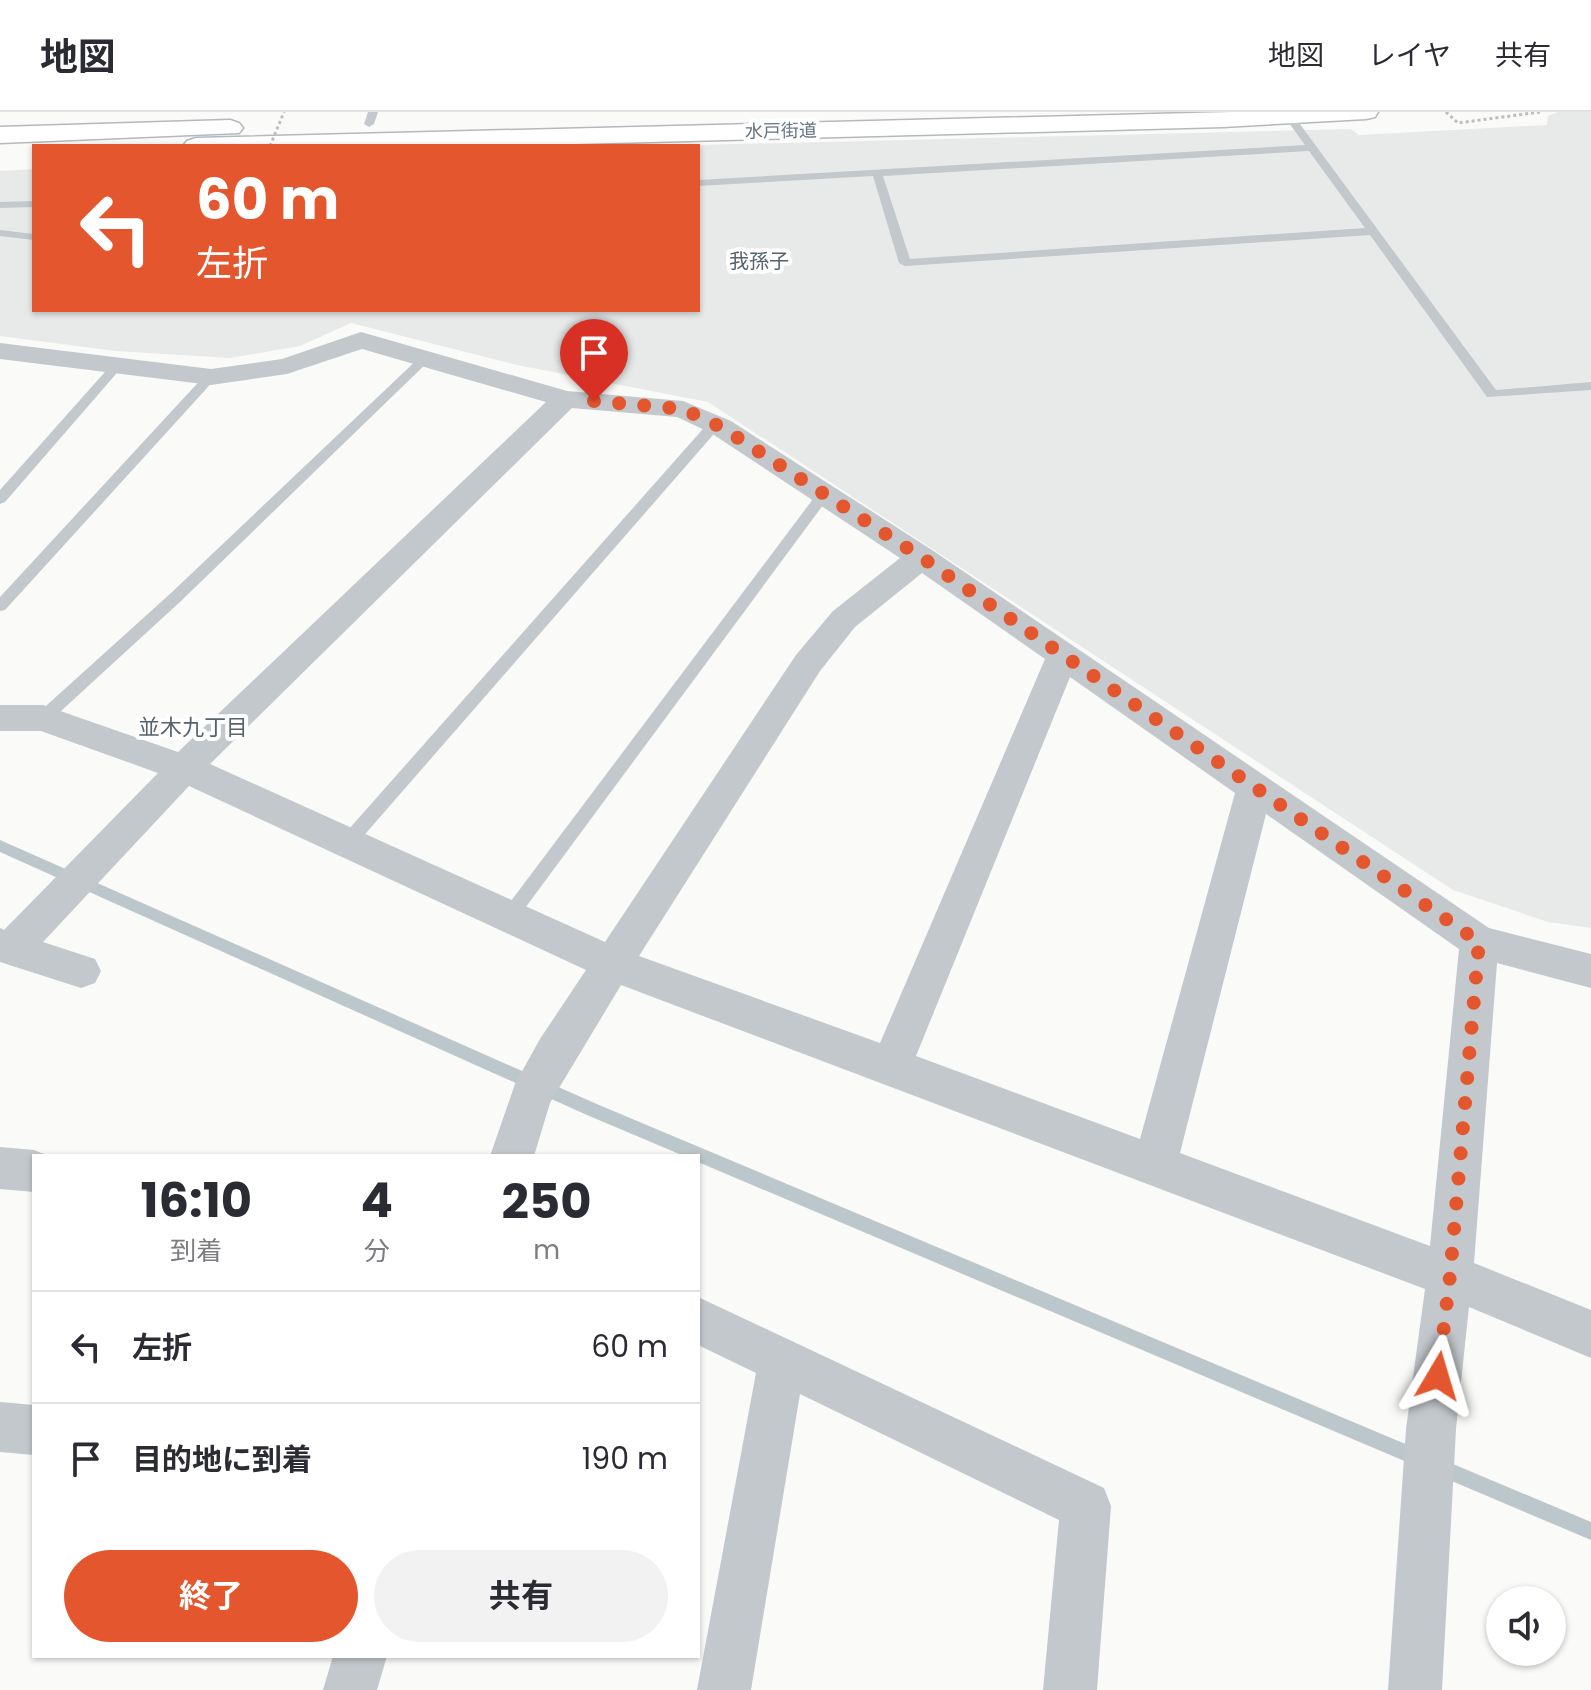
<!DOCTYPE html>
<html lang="ja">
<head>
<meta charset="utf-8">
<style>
	body { margin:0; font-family:Poppins,"Noto Sans JP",sans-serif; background:#f2f2f3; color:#2b2b33; height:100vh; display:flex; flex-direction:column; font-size:30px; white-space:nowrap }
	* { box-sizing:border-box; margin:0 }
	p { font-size:26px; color:#7c7c81 }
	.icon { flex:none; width:44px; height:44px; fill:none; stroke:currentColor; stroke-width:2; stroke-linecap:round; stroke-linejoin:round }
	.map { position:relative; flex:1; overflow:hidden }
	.sheet { position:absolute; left:32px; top:1042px; width:668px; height:504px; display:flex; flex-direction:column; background:#fff; border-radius:0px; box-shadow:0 2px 6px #0004 }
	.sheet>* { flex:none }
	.hud { position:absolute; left:32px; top:32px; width:668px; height:168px; border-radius:0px; box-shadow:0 2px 6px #0004; background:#e4572e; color:#fff; overflow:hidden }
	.tools { position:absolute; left:1486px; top:1474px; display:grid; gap:16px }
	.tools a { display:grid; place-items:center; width:80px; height:80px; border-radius:50%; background:#fff; box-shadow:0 2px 6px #0004; font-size:40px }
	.pin { position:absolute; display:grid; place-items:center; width:68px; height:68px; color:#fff; margin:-82px -34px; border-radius:50% 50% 50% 0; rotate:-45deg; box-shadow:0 0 8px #0007 }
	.pin .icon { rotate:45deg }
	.me { position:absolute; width:88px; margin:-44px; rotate:7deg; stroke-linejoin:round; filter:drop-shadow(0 0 6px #0008) }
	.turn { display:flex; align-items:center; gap:28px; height:168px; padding:0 32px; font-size:36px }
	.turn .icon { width:104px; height:104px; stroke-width:2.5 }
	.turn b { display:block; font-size:56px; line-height:68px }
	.eta { display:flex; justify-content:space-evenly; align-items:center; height:136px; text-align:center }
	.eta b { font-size:48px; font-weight:700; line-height:56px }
	.cta { display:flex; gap:16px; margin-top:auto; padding:16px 32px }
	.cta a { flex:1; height:92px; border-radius:48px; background:#e4572e; color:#fff; font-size:32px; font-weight:700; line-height:92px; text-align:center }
	.cta a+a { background:#f2f2f3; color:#2b2b33 }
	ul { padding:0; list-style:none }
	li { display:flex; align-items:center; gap:24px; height:112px; padding:0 32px; border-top:2px solid #e1e1e2 }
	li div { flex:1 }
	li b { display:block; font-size:30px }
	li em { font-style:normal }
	header { display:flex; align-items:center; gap:48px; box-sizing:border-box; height:112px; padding:0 40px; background:#fff; border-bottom:2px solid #e1e1e2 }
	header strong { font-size:38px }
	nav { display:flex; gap:44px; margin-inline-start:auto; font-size:28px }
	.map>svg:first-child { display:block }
</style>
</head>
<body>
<header>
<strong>地図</strong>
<nav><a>地図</a><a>レイヤ</a><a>共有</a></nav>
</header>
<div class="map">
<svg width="1591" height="1578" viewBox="0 0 1591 1578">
	<rect width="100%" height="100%" fill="#fafaf8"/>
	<path fill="#e8e9e9" d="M 1558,0 L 1591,0 L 1591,816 L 1548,810 L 1453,778 L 708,290 L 517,253 L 351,211 L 300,234 L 230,246 L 115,239 L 0,224 L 0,59 L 34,57 L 34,198 L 698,198 L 698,34 L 656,34 L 1351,17 L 1359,23 L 1547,13 L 1548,4 Z"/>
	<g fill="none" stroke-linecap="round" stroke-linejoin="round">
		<path fill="#bbc7cb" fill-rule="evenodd" d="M 0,728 L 599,993 L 1591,1410 L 1591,1428 L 698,1050 L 698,1044 L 684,1044 L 587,1003 L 0,740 Z"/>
		<g stroke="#b4b9bd" stroke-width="3">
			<g id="trunk">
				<path d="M 1232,0 L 1378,0 L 1375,5 L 1366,7 L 1223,15 L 497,34 L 183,34 L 187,29 L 196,26 Z"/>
				<path d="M 230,8 L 239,11 L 243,16 L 239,21 L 0,31 L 0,15 Z"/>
			</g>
		</g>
		<path stroke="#bbbfc2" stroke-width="3" stroke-dasharray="3 3" stroke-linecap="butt" d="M 1446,0 L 1458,11 L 1540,0"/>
		<g fill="#c3c8cc" fill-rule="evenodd">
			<path d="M 368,0 L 378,0 L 374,12 L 369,15 L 364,12 Z"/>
			<path d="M 1281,0 L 1291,0 L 1496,278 L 1591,270 L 1591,278 L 1487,285 L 1370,123 L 905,154 L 899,151 L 873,64 L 698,74 L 698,68 L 1305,33 ZM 1309,39 L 1365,116 L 910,147 L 883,64 Z"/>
			<path d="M 34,89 L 34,95 L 0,96 L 0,90 Z"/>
			<path d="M 0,118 L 34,122 L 34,128 L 0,124 Z"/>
			<path d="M 422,243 L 432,246 L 181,489 L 49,610 L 37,610 L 35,606 L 37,602 L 171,481 Z"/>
			<path d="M 112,252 L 122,255 L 5,390 L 0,392 L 0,378 Z"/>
			<path d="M 206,262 L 217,265 L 5,498 L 0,499 L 0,485 Z"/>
			<path d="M 715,308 L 720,309 L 720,315 L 353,736 L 341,736 L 338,731 L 341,726 L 710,309 Z"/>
			<path d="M 824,377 L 829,379 L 829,385 L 514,811 L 508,814 L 502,811 L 499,806 L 502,801 L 819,379 Z"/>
		</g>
		<g fill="#c3c8cc" fill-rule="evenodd">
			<path d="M 361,220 L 567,279 L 683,289 L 731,309 L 932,438 L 1489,816 L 1591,842 L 1591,876 L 1497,851 L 1474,1151 L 1591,1198 L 1591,1246 L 1469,1195 L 1456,1317 L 1442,1578 L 1388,1578 L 1406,1317 L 1425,1177 L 621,873 L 550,991 L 534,1044 L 490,1044 L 515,972 L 540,927 L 586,858 L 189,674 L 43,830 L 95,847 L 101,859 L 95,871 L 81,876 L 0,850 L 0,816 L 4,818 L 158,661 L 41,619 L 0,619 L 0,593 L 43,593 L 178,640 L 546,290 L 362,237 L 287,262 L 211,273 L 0,247 L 0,231 L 211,257 L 282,247 ZM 572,296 L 677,305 L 711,321 L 900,446 L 833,499 L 796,543 L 605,830 L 210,652 ZM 922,461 L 1045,547 L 880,931 L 639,844 L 820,559 L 855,515 ZM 1070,565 L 1235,681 L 1140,1027 L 916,944 ZM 1266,702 L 1459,837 L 1430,1134 L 1180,1041 Z"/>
			<path d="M 0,1035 L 34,1038 L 49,1044 L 34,1044 L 34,1080 L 0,1077 Z"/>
			<path d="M 698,1185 L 1104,1376 L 1111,1394 L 1097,1578 L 1043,1578 L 1059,1408 L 800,1282 L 751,1578 L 697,1578 L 756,1261 L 698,1233 Z"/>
			<path d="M 0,1290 L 34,1293 L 34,1343 L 0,1340 Z"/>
			<path d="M 333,1544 L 387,1544 L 377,1578 L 323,1578 Z"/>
		</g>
		<use href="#trunk" fill="#fff" fill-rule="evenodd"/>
		<path stroke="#bbbfc2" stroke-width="3" stroke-dasharray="3 3" stroke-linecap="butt" d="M 270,34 L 284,0"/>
	</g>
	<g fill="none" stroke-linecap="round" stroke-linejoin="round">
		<path stroke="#e4572e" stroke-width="14" stroke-dasharray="0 25.2" d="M 594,289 L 683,297 L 721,315 L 921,445 L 1479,830 L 1450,1164 L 1438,1264"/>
	</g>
	<g text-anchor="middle" stroke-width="8" stroke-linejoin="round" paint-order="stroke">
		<g font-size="18" fill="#657683" stroke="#fff">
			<text transform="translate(781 19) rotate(-1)" y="6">水戸街道</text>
		</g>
		<g font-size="20" fill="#57646e" stroke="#fff">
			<text x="759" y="156">我孫子</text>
		</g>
		<g font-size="22" fill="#57646e" stroke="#fff">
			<text x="193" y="623">並木九丁目</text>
		</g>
	</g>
</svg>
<div class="tools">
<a><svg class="icon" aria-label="sound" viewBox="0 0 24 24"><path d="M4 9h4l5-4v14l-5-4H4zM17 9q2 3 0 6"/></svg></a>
</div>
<div class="pin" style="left:594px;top:289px;background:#d93025"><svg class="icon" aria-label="arrive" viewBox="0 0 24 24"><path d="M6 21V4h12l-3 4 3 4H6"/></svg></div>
<svg class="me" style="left:1438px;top:1264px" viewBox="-20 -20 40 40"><path d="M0-17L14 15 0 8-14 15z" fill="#e4572e" stroke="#fff" stroke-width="4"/></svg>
<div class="hud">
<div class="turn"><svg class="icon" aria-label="left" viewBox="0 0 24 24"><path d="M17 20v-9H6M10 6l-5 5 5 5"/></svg><div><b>60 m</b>左折</div></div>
</div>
<section class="sheet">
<div class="eta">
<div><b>16:10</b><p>到着</p></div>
<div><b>4</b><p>分</p></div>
<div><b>250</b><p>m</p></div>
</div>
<ul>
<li><svg class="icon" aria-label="left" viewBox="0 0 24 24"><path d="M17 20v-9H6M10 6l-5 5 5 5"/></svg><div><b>左折</b></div><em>60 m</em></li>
<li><svg class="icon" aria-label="arrive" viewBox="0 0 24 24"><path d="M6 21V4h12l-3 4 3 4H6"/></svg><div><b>目的地に到着</b></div><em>190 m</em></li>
</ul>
<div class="cta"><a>終了</a><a>共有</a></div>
</section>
</div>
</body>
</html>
